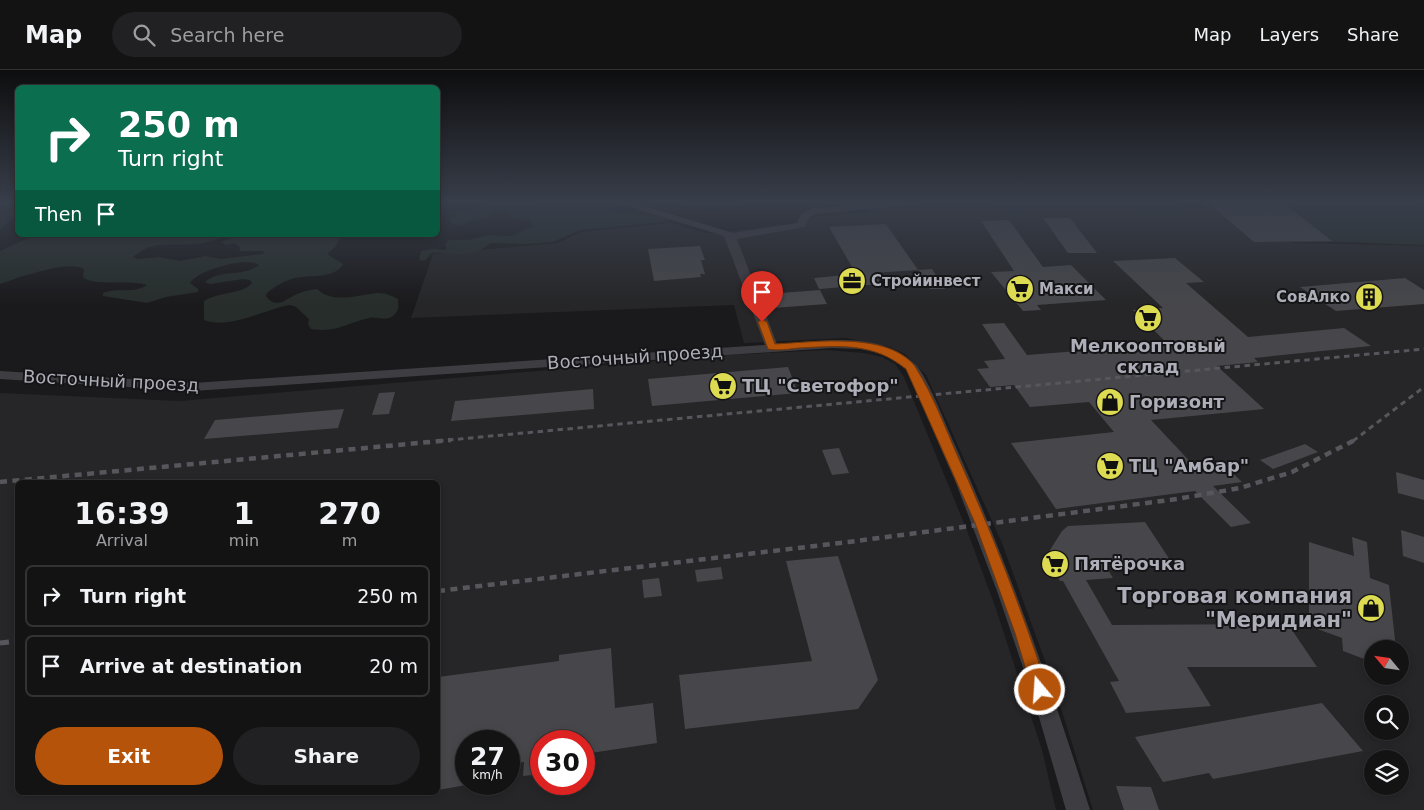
<!DOCTYPE html>
<html lang="en">
<head>
<meta charset="utf-8">
<style>
	body { margin:0; font-family:"DejaVu Sans",sans-serif; background:#212022; color:#f1f3f6; height:100vh; display:flex; flex-direction:column; font-size:19px; white-space:nowrap }
	* { box-sizing:border-box; margin:0 }
	p { font-size:16px; color:#9d9ea0 }
	.icon { flex:none; width:28px; height:28px; fill:none; stroke:currentColor; stroke-width:2; stroke-linecap:round; stroke-linejoin:round }
	.map { position:relative; flex:1; overflow:hidden }
	.details { position:absolute; left:15px; top:410px; width:425px; height:315px; display:flex; flex-direction:column; background:#141314; border-radius:8px; box-shadow:0 2px 8px #0003,0 0 0 1px #333234 }
	.details>* { flex:none }
	.top-card { position:absolute; left:15px; top:15px; width:425px; height:152px; border-radius:8px; box-shadow:0 2px 8px #0003,0 0 0 1px #333234; background:#0b6e4f; color:#fff; overflow:hidden }
	.needle { width:32px; rotate:299deg }
	.fabs { position:absolute; left:1364px; top:570px; display:grid; gap:10px }
	.fabs a { display:grid; place-items:center; width:45px; height:45px; border-radius:50%; background:#141314; box-shadow:0 2px 8px #0003,0 0 0 1px #333234; font-size:25px }
	.speed { position:absolute; left:455px; top:660px; display:flex; gap:10px; font-size:25px; font-weight:700; text-align:center }
	.speed>* { display:grid; place-content:center; width:65px; height:65px; border-radius:50%; background:#141314; box-shadow:0 2px 8px #0003,0 0 0 1px #333234; line-height:1 }
	.speed small { font-size:12px; font-weight:400 }
	.speed .limit { border:8px solid #d22; background:#fff; color:#111 }
	.pin { position:absolute; display:grid; place-items:center; width:42px; height:42px; color:#fff; margin:-51px -21px; border-radius:50% 50% 50% 0; rotate:-45deg; box-shadow:0 0 5px #0007 }
	.pin .icon { rotate:45deg }
	.me { position:absolute; width:55px; margin:-28px; rotate:342deg; stroke-linejoin:round; filter:drop-shadow(0 0 4px #0008) }
	.turn { display:flex; align-items:center; gap:18px; height:105px; padding:0 20px; font-size:22px }
	.turn .icon { width:65px; height:65px; stroke-width:2.5 }
	.turn b { display:block; font-size:35px; line-height:42px }
	.then { display:flex; align-items:center; height:48px; padding:0 20px; background:#0003; gap:10px; font-size:19px }
	.eta { display:flex; justify-content:space-evenly; align-items:center; height:85px; text-align:center }
	.eta b { font-size:30px; font-weight:600; line-height:35px }
	.primary-button { display:flex; gap:10px; margin-top:auto; padding:10px 20px }
	.primary-button a { flex:1; height:58px; border-radius:30px; background:#b45309; color:#fff; font-size:20px; font-weight:600; line-height:58px; text-align:center }
	.primary-button a+a { background:#212022; color:#f1f3f6 }
	ul { padding:0; list-style:none }
	li { display:flex; align-items:center; gap:15px; height:62px; margin:0 10px 8px; padding:0 10px; border:2px solid #333234; border-radius:8px }
	li div { flex:1 }
	li b { display:block; font-size:19px }
	li em { font-style:normal }
	header { display:flex; align-items:center; gap:30px; box-sizing:border-box; height:70px; padding:0 25px; background:#141314; border-bottom:1px solid #333234 }
	header strong { font-size:24px }
	nav { display:flex; gap:28px; margin-inline-start:auto; font-size:18px }
	.search { width:350px; height:45px; background:#212022; display:flex; align-items:center; gap:12px; box-sizing:border-box; padding:0 18px; border-radius:28px; color:#9d9ea0; font-size:19px }
	.map>svg:first-child { display:block }
</style>
</head>
<body>
<header>
<strong>Map</strong>
<div class="search"><svg class="icon" aria-label="search" viewBox="0 0 24 24"><circle cx="10" cy="10" r="6"/><path d="M15 15l6 6"/></svg>Search here</div>
<nav><a>Map</a><a>Layers</a><a>Share</a></nav>
</header>
<div class="map">
<svg width="1424" height="740" viewBox="0 0 1424 740">
	<rect width="100%" height="100%" fill="#1a191b"/>
	<g fill="#262628" fill-rule="evenodd">
		<path d="M 1201,132 L 1242,132 L 1292,173 L 1424,176 L 1424,740 L 1093,740 L 1052,610 L 1002,473 L 926,305 L 905,284 L 887,276 L 846,268 L 744,273 L 734,235 L 411,248 L 433,184 L 558,173 L 581,162 L 671,153 L 706,163 L 734,161 L 805,152 L 813,146 L 868,142 L 867,138 L 986,136 L 1206,139 ZM 1372,579 L 1400,579 L 1400,606 L 1372,606 ZM 1372,634 L 1400,634 L 1400,661 L 1372,661 ZM 1372,689 L 1400,689 L 1400,716 L 1372,716 Z"/>
		<path d="M 827,280 L 864,283 L 882,287 L 895,294 L 904,307 L 968,463 L 995,536 L 1042,680 L 1056,740 L 0,740 L 0,323 L 180,331 L 728,285 ZM 18,412 L 438,412 L 438,722 L 18,722 ZM 466,671 L 509,671 L 509,714 L 466,714 ZM 541,671 L 584,671 L 584,714 L 541,714 Z"/>
	</g>
	<g fill="#262d2a">
		<path d="M 0,132 L 17,132 L 18,147 L 9,151 L 0,160 Z"/>
		<path d="M 481,132 L 588,133 L 607,136 L 619,144 L 657,146 L 668,150 L 661,152 L 580,160 L 553,172 L 525,174 L 490,173 C 471,191 455,181 432,183 L 424,191 L 419,190 L 421,181 L 434,179 L 445,180 L 447,178 L 445,175 L 449,170 L 468,170 L 489,165 L 510,166 L 534,156 L 528,149 L 514,148 L 508,143 L 492,141 L 487,148 C 482,149 478,147 474,149 C 464,153 459,160 450,151 L 451,146 L 462,141 L 481,138 L 483,136 Z"/>
		<path d="M 676,132 L 757,132 L 709,139 Z"/>
		<path d="M 993,132 L 1179,132 L 1185,138 L 995,136 Z"/>
		<path d="M 1243,132 L 1417,132 L 1424,138 L 1424,175 L 1348,172 L 1292,172 Z"/>
		<path d="M 35,165 L 230,165 C 218,169 205,174 192,174 C 170,176 151,170 133,187 L 137,189 L 159,187 L 180,191 L 205,186 L 221,189 L 263,184 L 264,181 L 240,181 L 239,176 L 234,173 L 226,175 L 221,172 L 240,165 L 341,165 L 336,176 L 327,184 L 343,194 C 335,210 306,204 291,209 C 282,212 274,217 267,223 L 266,226 C 276,240 286,229 297,224 C 304,221 311,220 317,219 C 335,235 359,224 379,223 C 386,223 392,226 398,229 C 398,235 400,239 395,244 C 387,253 378,246 369,248 C 347,253 337,263 311,259 L 308,254 L 309,249 L 296,237 L 290,235 C 265,239 230,260 204,250 L 204,231 C 217,222 244,224 252,213 L 250,210 L 243,209 L 210,214 L 205,212 C 222,198 241,208 259,195 C 247,186 197,200 190,213 L 198,219 L 198,222 L 166,227 L 147,233 L 103,226 L 103,223 C 117,217 134,224 147,215 C 131,209 93,217 83,207 L 84,199 C 69,189 17,208 0,214 L 0,181 Z"/>
	</g>
	<g fill="#47474b">
		<path d="M 1211,135 L 1286,135 L 1332,171 L 1254,172 Z"/>
		<path d="M 1043,148 L 1070,148 L 1097,183 L 1068,183 Z"/>
		<path d="M 1009,150 L 1043,197 L 1071,195 L 1106,230 L 1037,235 L 1041,240 L 1023,241 L 991,202 L 1014,201 L 981,151 Z"/>
		<path d="M 886,154 L 918,200 L 874,203 L 881,214 L 819,219 L 814,208 L 856,204 L 829,157 Z"/>
		<path d="M 700,176 L 705,190 L 701,190 L 705,204 L 700,204 L 701,207 L 654,211 L 648,179 Z"/>
		<path d="M 1175,188 L 1204,212 L 1186,213 L 1248,267 L 1344,258 L 1371,276 L 1254,288 L 1258,292 L 1217,296 L 1264,339 L 1151,350 L 1197,399 L 1224,395 L 1242,412 L 1213,416 L 1251,453 L 1231,457 L 1195,421 L 1056,439 L 1011,373 L 1114,362 L 1089,332 L 1030,337 L 1014,315 L 990,317 L 977,299 L 989,298 L 984,291 L 1005,289 L 982,254 L 1004,253 L 1027,285 L 1168,274 L 1133,240 L 1163,238 L 1113,191 Z"/>
		<path d="M 932,199 L 945,219 L 930,219 L 918,200 Z"/>
		<path d="M 772,205 L 780,223 L 820,220 L 827,234 L 773,238 L 760,206 Z"/>
		<path d="M 1405,208 L 1424,220 L 1424,234 L 1336,241 L 1300,217 Z"/>
		<path d="M 788,297 L 798,323 L 652,336 L 648,309 Z"/>
		<path d="M 593,319 L 594,339 L 451,351 L 455,331 Z"/>
		<path d="M 395,322 L 389,344 L 372,345 L 379,323 Z"/>
		<path d="M 344,339 L 338,358 L 204,369 L 215,350 Z"/>
		<path d="M 1305,374 L 1318,382 L 1273,399 L 1260,390 Z"/>
		<path d="M 839,378 L 849,403 L 832,405 L 822,380 Z"/>
		<path d="M 1396,402 L 1424,410 L 1424,430 L 1398,423 Z"/>
		<path d="M 1145,452 L 1170,490 L 1104,493 L 1113,508 L 1086,510 L 1112,555 L 1288,554 L 1317,597 L 1187,597 L 1211,636 L 1126,643 L 1110,612 L 1119,611 L 1063,511 L 1060,511 L 1048,488 L 1050,480 L 1062,461 L 1068,456 Z"/>
		<path d="M 1401,460 L 1424,467 L 1424,493 L 1403,486 Z"/>
		<path d="M 1352,467 L 1367,472 L 1370,508 L 1389,515 L 1396,579 L 1372,579 L 1372,592 L 1343,581 L 1342,568 L 1309,556 L 1309,472 L 1354,486 Z"/>
		<path d="M 838,486 L 878,610 L 858,639 L 685,659 L 679,605 L 812,591 L 786,491 Z"/>
		<path d="M 721,497 L 723,509 L 697,512 L 695,500 Z"/>
		<path d="M 659,508 L 662,526 L 644,528 L 642,510 Z"/>
		<path d="M 611,578 L 615,638 L 653,633 L 657,673 L 584,684 L 584,671 L 541,671 L 541,704 L 523,706 L 524,692 L 509,694 L 509,671 L 466,671 L 466,715 L 438,720 L 438,607 L 559,591 L 559,585 Z"/>
		<path d="M 1322,633 L 1363,681 L 1213,709 L 1209,703 L 1163,712 L 1135,667 Z"/>
		<path d="M 1116,716 L 1151,717 L 1159,740 L 1124,740 Z"/>
	</g>
	<g fill="none" stroke-linecap="round" stroke-linejoin="round">
		<path fill="#3e3d42" fill-rule="evenodd" d="M 614,132 L 631,132 L 733,163 L 797,153 L 801,144 L 813,138 L 877,132 L 920,132 L 915,135 L 815,144 L 809,148 L 805,157 L 737,169 L 777,274 C 821,271 880,260 915,294 C 927,305 947,358 955,375 C 1008,494 1051,616 1090,740 L 1066,740 L 1034,630 L 997,521 L 956,413 L 910,308 L 906,299 L 883,284 L 860,279 L 832,278 L 193,321 L 0,309 L 0,301 L 193,313 L 765,275 L 724,166 Z"/>
		<g stroke="#57565c" stroke-width="3" stroke-dasharray="5.5 4.5" stroke-linecap="butt">
			<path d="M 438,371 L 1424,279"/>
			<path d="M 1353,371 L 1424,317"/>
		</g>
		<g stroke="#57565c" stroke-width="4.5" stroke-dasharray="7 5.5" stroke-linecap="butt">
			<path d="M 0,412 L 451,370"/>
			<path d="M 438,521 L 848,472 L 1177,429 L 1240,418 L 1292,402 L 1355,370"/>
		</g>
		<path stroke="#57565c" stroke-width="5" stroke-dasharray="9 7" stroke-linecap="butt" d="M 0,573 L 18,571"/>
	</g>
	<linearGradient id="sky" x2="0" y2="1"><stop stop-color="#0e0e0f"/><stop offset="0.56" stop-color="#383e4a"/><stop offset="1" stop-color="#383e4a" stop-opacity="0"/></linearGradient>
	<rect width="1424" height="236" fill="url(#sky)"/>
	<path fill="#b45309" stroke="#753606" d="M 762,249 L 767,252 L 775,274 C 811,272 867,265 899,283 C 904,286 913,292 916,298 C 933,325 945,357 958,387 C 992,463 1022,540 1048,620 L 1046,625 L 1040,627 L 1034,625 L 1032,620 L 1015,563 L 975,453 L 906,299 C 873,272 839,276 799,278 C 789,279 778,281 768,279 L 758,252 Z"/>
	<defs>
		<g id="office-disc" transform="scale(1.4375)"><circle r="9.5" fill="#dcdb51" stroke="#151416"/><path d="M-6-3h4V-5.5h4V-3h4V5H-6ZM-1-4.5V-3h2v-1.5ZM-6 0V1H6V0Z" fill="#111"/></g>
		<g id="supermarket-disc" transform="scale(1.4375)"><circle r="9.5" fill="#dcdb51" stroke="#151416"/><path d="M-6-5.5h2.5l.6 2H6L4.5 2H-2.5L-4.4-4H-6ZM-1.5 3.2a1.3 1.3 0 1 0 .1 0ZM3 3.2a1.3 1.3 0 1 0 .1 0Z" fill="#111"/></g>
		<g id="building-disc" transform="scale(1.4375)"><circle r="9.5" fill="#dcdb51" stroke="#151416"/><path d="M-4-6H4V6H1V3H-1V6H-4ZM-2.5-4.3h1.7v1.8h-1.7ZM.8-4.3h1.7v1.8H.8ZM-2.5-1h1.7V.8h-1.7ZM.8-1h1.7V.8H.8Z" fill="#111"/></g>
		<g id="shop-disc" transform="scale(1.4375)"><circle r="9.5" fill="#dcdb51" stroke="#151416"/><path d="M-5-2.5h2.3a2.7 3.5 0 0 1 5.4 0H5L5.5 6h-11ZM-1.5-2.5h3a1.5 2.3 0 0 0-3 0Z" fill="#111"/></g>
	</defs>
	<g fill-rule="evenodd">
		<use href="#office-disc" x="852" y="211"/>
		<use href="#supermarket-disc" x="1020" y="219"/>
		<use href="#building-disc" x="1369" y="227"/>
		<use href="#supermarket-disc" x="1148" y="248"/>
		<use href="#supermarket-disc" x="723" y="316"/>
		<use href="#shop-disc" x="1110" y="332"/>
		<use href="#supermarket-disc" x="1110" y="396"/>
		<use href="#supermarket-disc" x="1055" y="494"/>
		<use href="#shop-disc" x="1371" y="538"/>
	</g>
	<g text-anchor="middle" stroke-width="4" stroke-linejoin="round" paint-order="stroke">
		<g font-size="15" font-weight="bold" fill="#aeaeb9" stroke="#151416" text-anchor="start">
			<text x="871" y="216">Стройинвест</text>
			<text x="1039" y="224">Макси</text>
			<text x="1350" y="232" text-anchor="end">СовАлко</text>
		</g>
		<g font-size="18" font-weight="bold" fill="#aeaeb9" stroke="#151416" text-anchor="start">
			<text x="1148" y="282" text-anchor="middle">Мелкооптовый<tspan x="1148" dy="21">склад</tspan></text>
			<text x="742" y="322">ТЦ "Светофор"</text>
			<text x="1129" y="338">Горизонт</text>
			<text x="1129" y="402">ТЦ "Амбар"</text>
			<text x="1074" y="500">Пятёрочка</text>
		</g>
		<g font-size="18" fill="#aeaeb9" stroke="#151416">
			<text transform="translate(635 287) rotate(-4)" y="6">Восточный проезд</text>
			<text transform="translate(111 311) rotate(3)" y="6">Восточный проезд</text>
		</g>
		<g font-size="21" font-weight="bold" fill="#aeaeb9" stroke="#151416" text-anchor="end">
			<text x="1352" y="533">Торговая компания<tspan x="1352" dy="24">"Меридиан"</tspan></text>
		</g>
	</g>
</svg>
<div class="fabs">
<a><svg class="needle" viewBox="-14 -14 28 28"><path d="M0-13l5 13h-10z" fill="#e53935"/><path d="M0 13l5-13h-10z" fill="#9d9ea0"/></svg></a>
<a><svg class="icon" aria-label="search" viewBox="0 0 24 24"><circle cx="10" cy="10" r="6"/><path d="M15 15l6 6"/></svg></a>
<a><svg class="icon" aria-label="layers" viewBox="0 0 24 24"><path d="M12 4l9 5-9 5-9-5zM3 14l9 5 9-5"/></svg></a>
</div>
<div class="speed"><div>27<small>km/h</small></div><div class="limit">30</div></div>
<div class="pin" style="left:762px;top:252px;background:#d93025"><svg class="icon" aria-label="arrive" viewBox="0 0 24 24"><path d="M6 21V4h12l-3 4 3 4H6"/></svg></div>
<svg class="me" style="left:1040px;top:620px" viewBox="-20 -20 40 40"><circle r="17" fill="#b45309" stroke="#fff" stroke-width="3"/><path d="M0-11L8 9 0 5-8 9z" fill="#fff"/></svg>
<div class="top-card">
<div class="turn"><svg class="icon" aria-label="right" viewBox="0 0 24 24"><path d="M7 20v-9h11M14 6l5 5-5 5"/></svg><div><b>250 m</b>Turn right</div></div>
<div class="then">Then<svg class="icon" aria-label="arrive" viewBox="0 0 24 24"><path d="M6 21V4h12l-3 4 3 4H6"/></svg></div>
</div>
<section class="details">
<div class="eta">
<div><b>16:39</b><p>Arrival</p></div>
<div><b>1</b><p>min</p></div>
<div><b>270</b><p>m</p></div>
</div>
<ul>
<li><svg class="icon" aria-label="right" viewBox="0 0 24 24"><path d="M7 20v-9h11M14 6l5 5-5 5"/></svg><div><b>Turn right</b></div><em>250 m</em></li>
<li><svg class="icon" aria-label="arrive" viewBox="0 0 24 24"><path d="M6 21V4h12l-3 4 3 4H6"/></svg><div><b>Arrive at destination</b></div><em>20 m</em></li>
</ul>
<div class="primary-button"><a>Exit</a><a>Share</a></div>
</section>
</div>
</body>
</html>
